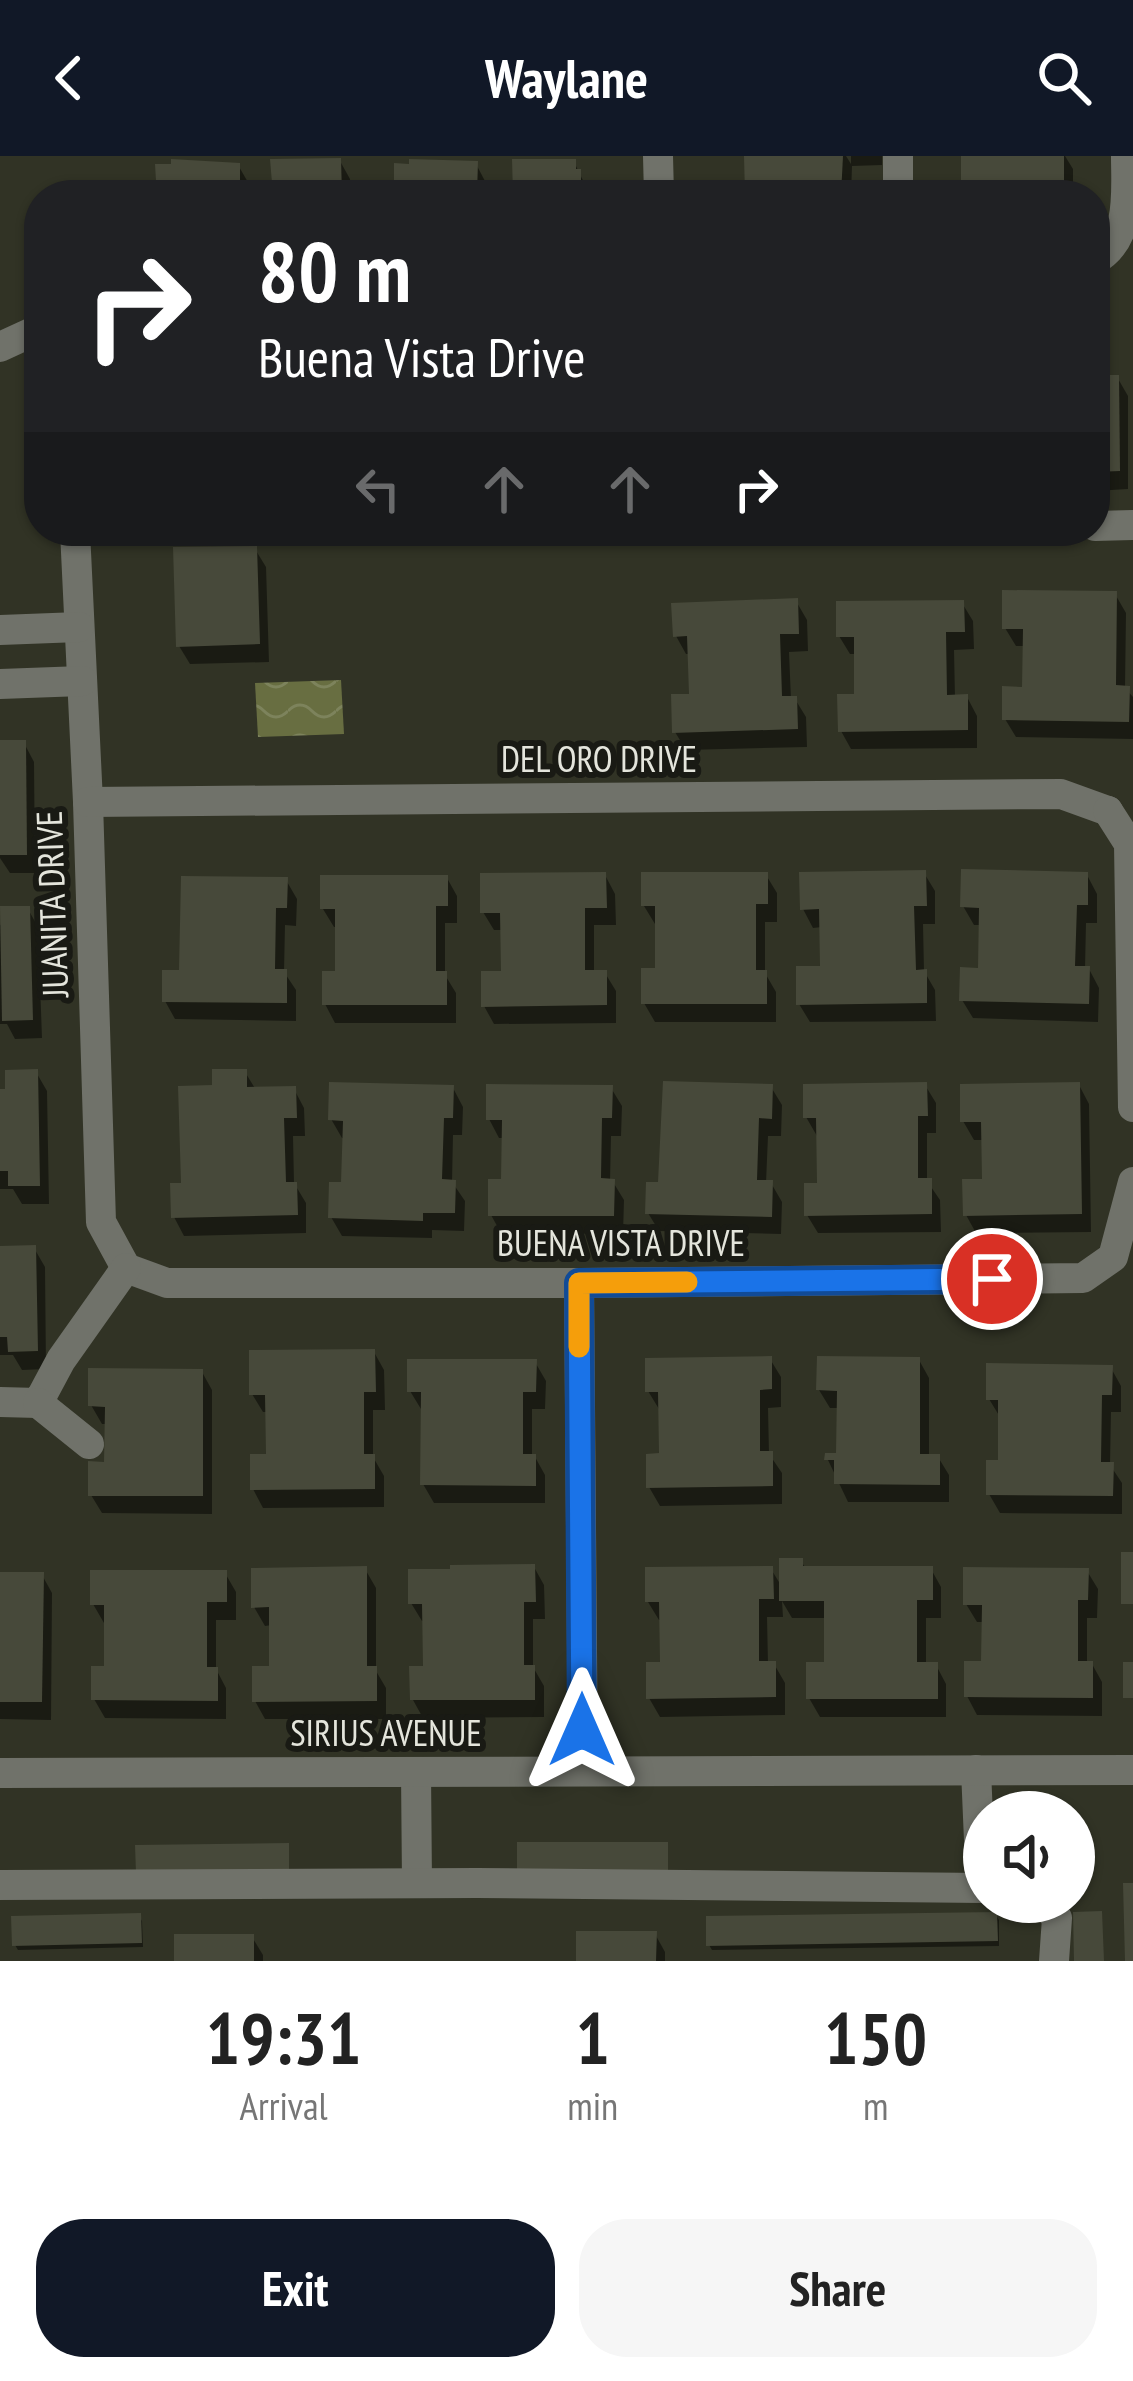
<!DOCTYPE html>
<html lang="en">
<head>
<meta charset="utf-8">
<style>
	body { margin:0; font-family:"PT Sans Narrow",sans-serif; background:#f6f6f6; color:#222; height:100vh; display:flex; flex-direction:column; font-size:45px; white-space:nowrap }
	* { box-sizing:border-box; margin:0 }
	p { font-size:39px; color:#767676 }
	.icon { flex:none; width:66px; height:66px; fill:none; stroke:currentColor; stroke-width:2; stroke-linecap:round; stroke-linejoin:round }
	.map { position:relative; height:1805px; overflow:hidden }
	.drawer { display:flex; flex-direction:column; background:#fff; flex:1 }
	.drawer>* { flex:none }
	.hud { position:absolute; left:24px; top:24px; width:1086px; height:366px; border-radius:48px; box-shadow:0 3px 9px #0004; background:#202124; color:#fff; overflow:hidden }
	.controls { position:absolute; left:963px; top:1635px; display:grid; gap:24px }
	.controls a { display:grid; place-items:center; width:132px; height:132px; border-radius:50%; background:#fff; box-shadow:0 3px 9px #0004; font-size:60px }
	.pin { position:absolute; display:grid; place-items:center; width:102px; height:102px; color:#fff; margin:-51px; border:6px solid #fff; border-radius:50%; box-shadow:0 3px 12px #0007 }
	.me { position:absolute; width:132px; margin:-66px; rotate:0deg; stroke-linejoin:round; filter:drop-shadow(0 0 9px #0008) }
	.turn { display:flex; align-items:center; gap:42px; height:252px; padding:0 36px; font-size:54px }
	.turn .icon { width:156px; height:156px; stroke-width:2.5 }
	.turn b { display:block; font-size:84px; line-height:102px }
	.lanes { display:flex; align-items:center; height:114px; padding:0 36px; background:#0003; justify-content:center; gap:60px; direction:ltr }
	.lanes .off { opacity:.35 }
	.eta { display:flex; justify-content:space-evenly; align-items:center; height:204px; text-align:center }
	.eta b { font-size:72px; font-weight:800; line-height:84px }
	.action { display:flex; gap:24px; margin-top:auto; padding:24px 36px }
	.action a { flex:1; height:138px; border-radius:48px; background:#111827; color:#fff; font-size:48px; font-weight:800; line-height:138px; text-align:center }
	.action a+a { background:#f6f6f6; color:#222 }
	header { display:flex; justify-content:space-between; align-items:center; height:156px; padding:0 36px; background:#111827; color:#fff; font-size:54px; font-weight:800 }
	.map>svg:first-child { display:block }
</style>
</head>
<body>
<header><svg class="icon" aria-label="back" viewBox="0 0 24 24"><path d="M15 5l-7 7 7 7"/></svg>Waylane<svg class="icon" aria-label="search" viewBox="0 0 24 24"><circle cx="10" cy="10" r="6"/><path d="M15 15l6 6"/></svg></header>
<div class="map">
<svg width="1133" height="1805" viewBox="0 0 1133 1805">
	<defs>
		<pattern id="water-waves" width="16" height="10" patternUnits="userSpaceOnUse" patternTransform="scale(3)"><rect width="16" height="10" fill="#686e41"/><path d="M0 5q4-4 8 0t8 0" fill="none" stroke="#7d835c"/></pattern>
	</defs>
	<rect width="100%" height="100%" fill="#313325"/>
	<path fill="url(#water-waves)" d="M 341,524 L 344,578 L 258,581 L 255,527 Z"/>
	<g fill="#0007">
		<path d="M 747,0 L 846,0 L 851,8 L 851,0 L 882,0 L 882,9 L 852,10 L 851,39 L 748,39 Z"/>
		<path d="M 964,0 L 1065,0 L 1073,13 L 1073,39 L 964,39 Z"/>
		<path d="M 340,5 L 350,23 L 351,39 L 274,39 Z"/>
		<path d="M 574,6 L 590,39 L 516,39 Z"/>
		<path d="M 476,8 L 486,27 L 486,39 L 405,39 L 397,26 Z"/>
		<path d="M 238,9 L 249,28 L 249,39 L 167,39 L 159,24 Z"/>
		<path d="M 1095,221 L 1117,221 L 1128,240 L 1128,333 L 1095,335 Z"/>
		<path d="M 255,393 L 266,411 L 269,506 L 190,508 L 179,490 Z"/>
		<path d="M 1115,438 L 1126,457 L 1125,532 L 1133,541 L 1133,583 L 1016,581 L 1005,563 L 1025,534 L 1026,490 L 1016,490 L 1005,472 Z"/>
		<path d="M 796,445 L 807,464 L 808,495 L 789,496 L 791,543 L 795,543 L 806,561 L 807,591 L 686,594 L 675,576 L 692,541 L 691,498 L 686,498 L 676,480 Z"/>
		<path d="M 962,447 L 973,465 L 974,493 L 954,494 L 955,542 L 967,541 L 977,560 L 977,592 L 851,593 L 841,575 L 857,541 L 857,498 L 850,498 L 839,480 Z"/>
		<path d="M 0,587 L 24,587 L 34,606 L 35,717 L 10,717 L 0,702 Z"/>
		<path d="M 924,717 L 935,735 L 935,768 L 923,768 L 924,815 L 935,834 L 936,865 L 810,866 L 799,848 L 823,813 L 822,771 L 813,772 L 803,753 Z"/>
		<path d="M 605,719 L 615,738 L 616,769 L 594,769 L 594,817 L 605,817 L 616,835 L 616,867 L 494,868 L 484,850 L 504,818 L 503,774 L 494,774 L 483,756 Z"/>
		<path d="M 766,719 L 777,737 L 777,766 L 765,766 L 765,817 L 776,836 L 776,866 L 655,866 L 644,847 L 658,815 L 655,768 L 644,750 Z"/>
		<path d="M 1087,719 L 1097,738 L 1097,767 L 1086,767 L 1085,813 L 1089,813 L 1099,832 L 1098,866 L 973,862 L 962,844 L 981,815 L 982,769 L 974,769 L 963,750 Z"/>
		<path d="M 447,722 L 457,740 L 457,767 L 445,767 L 445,819 L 456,837 L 456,867 L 335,867 L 325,848 L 338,818 L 338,771 L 334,771 L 323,753 Z"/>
		<path d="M 286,724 L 297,743 L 296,770 L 285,769 L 284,816 L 296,834 L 296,865 L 175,863 L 165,845 L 182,817 Z"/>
		<path d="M 28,753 L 38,771 L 42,882 L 15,883 L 7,868 L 0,868 L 0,769 Z"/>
		<path d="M 36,916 L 47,935 L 49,1048 L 22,1048 L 13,1033 L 0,1033 L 0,936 L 8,935 Z"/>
		<path d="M 245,916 L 256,934 L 294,933 L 304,952 L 305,980 L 293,980 L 294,1027 L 306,1047 L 306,1077 L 184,1080 L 174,1061 L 215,932 Z"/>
		<path d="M 925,929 L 936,947 L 936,977 L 927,977 L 927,1025 L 940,1044 L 941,1076 L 818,1077 L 807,1059 L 820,1030 L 817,980 L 806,961 Z"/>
		<path d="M 1079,929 L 1089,948 L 1091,1076 L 976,1077 L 966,1059 L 985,1026 L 984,984 L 974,984 L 963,965 Z"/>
		<path d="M 771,931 L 782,949 L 781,980 L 768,980 L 766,1027 L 771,1027 L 782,1046 L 781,1078 L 659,1075 L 648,1057 L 661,1029 Z"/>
		<path d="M 453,932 L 463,951 L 462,979 L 453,979 L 452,1026 L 465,1045 L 464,1075 L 432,1074 L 432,1082 L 342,1080 L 331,1061 L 344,1029 L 345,982 L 342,982 L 331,963 Z"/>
		<path d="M 611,932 L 622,950 L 621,980 L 611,980 L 610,1026 L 613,1026 L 624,1044 L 623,1078 L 501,1077 L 491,1059 L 504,1026 L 504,982 L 499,982 L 489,963 Z"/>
		<path d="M 34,1092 L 45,1111 L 46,1213 L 22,1214 L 13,1199 L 0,1199 L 0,1093 Z"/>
		<path d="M 374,1196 L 384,1214 L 385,1254 L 373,1254 L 373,1301 L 384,1320 L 384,1351 L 263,1352 L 253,1333 L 269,1301 L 268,1256 L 263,1256 L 252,1238 Z"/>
		<path d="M 770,1203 L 781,1221 L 781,1251 L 768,1252 L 769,1298 L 782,1317 L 782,1348 L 660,1350 L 649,1331 L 662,1300 L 659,1253 L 648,1235 Z"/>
		<path d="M 919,1204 L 929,1222 L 929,1301 L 938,1301 L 949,1319 L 949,1346 L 848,1346 L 828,1304 L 839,1300 L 839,1252 L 830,1252 L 819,1234 Z"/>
		<path d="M 535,1206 L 546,1225 L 545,1253 L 532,1253 L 532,1301 L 535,1301 L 545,1319 L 545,1347 L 434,1347 L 423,1328 L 424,1253 L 421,1253 L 410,1235 Z"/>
		<path d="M 1111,1212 L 1121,1230 L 1121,1256 L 1111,1256 L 1110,1309 L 1122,1327 L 1122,1358 L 1000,1357 L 989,1338 L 1001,1308 L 1000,1261 L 989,1243 Z"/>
		<path d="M 202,1216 L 212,1234 L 212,1358 L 102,1357 L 91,1339 L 107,1309 L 108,1268 L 102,1268 L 91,1249 Z"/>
		<path d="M 801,1405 L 806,1413 L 931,1413 L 941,1431 L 941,1462 L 926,1462 L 926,1509 L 936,1509 L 946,1528 L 946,1561 L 820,1561 L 809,1542 L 827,1509 L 827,1462 L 792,1462 L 782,1445 L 783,1461 L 767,1461 L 768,1508 L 774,1508 L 785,1527 L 785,1559 L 660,1561 L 649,1542 L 663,1509 L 662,1464 L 659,1464 L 648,1446 L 771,1413 L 782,1431 Z"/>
		<path d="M 534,1411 L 544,1429 L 545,1463 L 533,1463 L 533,1511 L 544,1530 L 544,1561 L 423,1562 L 413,1544 L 426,1513 L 425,1465 L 422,1465 L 411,1447 Z"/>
		<path d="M 365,1413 L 376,1432 L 376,1515 L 386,1532 L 386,1563 L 265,1563 L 255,1545 L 272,1513 L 272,1469 L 265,1470 L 254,1451 Z"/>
		<path d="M 1087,1415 L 1098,1433 L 1097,1462 L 1087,1462 L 1087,1508 L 1092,1508 L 1102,1526 L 1102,1560 L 977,1559 L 967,1540 L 984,1508 L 985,1466 L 977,1466 L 966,1448 Z"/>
		<path d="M 225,1417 L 236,1436 L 236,1464 L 216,1464 L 216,1513 L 226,1532 L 226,1563 L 105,1562 L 94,1543 L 107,1513 L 104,1467 L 93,1448 Z"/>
		<path d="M 0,1418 L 42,1419 L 52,1437 L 51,1564 L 0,1563 Z"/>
		<path d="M 996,1759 L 999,1764 L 999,1790 L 712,1794 L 709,1789 Z"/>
		<path d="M 139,1760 L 142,1765 L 143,1791 L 18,1794 L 15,1789 Z"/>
		<path d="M 655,1778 L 665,1796 L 665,1805 L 579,1805 Z"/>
		<path d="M 252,1781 L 263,1799 L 263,1805 L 177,1805 Z"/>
	</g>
	<g fill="#47493a">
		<path d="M 744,0 L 843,0 L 841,39 L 745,39 Z"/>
		<rect x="961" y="0" width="103" height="39"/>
		<path d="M 341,2 L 342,39 L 273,39 L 270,3 Z"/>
		<path d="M 171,3 L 240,7 L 240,39 L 174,39 L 173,26 L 156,25 L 155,8 L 171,8 Z"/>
		<path d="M 409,3 L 478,5 L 477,39 L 412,39 L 412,27 L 394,26 L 394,7 L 409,8 Z"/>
		<path d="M 512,3 L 576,3 L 576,13 L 581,13 L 581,39 L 513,39 Z"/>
		<path d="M 1095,219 L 1119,219 L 1120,315 L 1095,316 Z"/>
		<path d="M 257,390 L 260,488 L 176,491 L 173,391 Z"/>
		<path d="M 1002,434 L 1117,435 L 1116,529 L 1130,530 L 1129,566 L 1002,564 L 1002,530 L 1022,531 L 1023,473 L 1002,473 Z"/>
		<path d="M 798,442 L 799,478 L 780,478 L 782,540 L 797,540 L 798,573 L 672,577 L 671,538 L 689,538 L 687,480 L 673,481 L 671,447 Z"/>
		<path d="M 964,444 L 965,476 L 946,476 L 947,539 L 968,538 L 968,574 L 838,576 L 837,538 L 854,538 L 854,481 L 836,481 L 836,445 Z"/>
		<path d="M 0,584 L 26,584 L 27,699 L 0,699 Z"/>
		<path d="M 961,713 L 1088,716 L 1088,749 L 1077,749 L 1075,810 L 1090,810 L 1089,848 L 959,845 L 960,811 L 978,812 L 979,752 L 960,751 Z"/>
		<path d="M 926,714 L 927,750 L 914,750 L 916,814 L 927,813 L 927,847 L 796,849 L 796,810 L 820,810 L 819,753 L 800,754 L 799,716 Z"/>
		<path d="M 606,716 L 607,752 L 585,752 L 585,814 L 607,814 L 607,849 L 481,851 L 481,815 L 501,815 L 500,757 L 480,757 L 480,717 Z"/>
		<path d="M 641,716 L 768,716 L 768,748 L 756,748 L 756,814 L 767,814 L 767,848 L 641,848 L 641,812 L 655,812 L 655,750 L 641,750 Z"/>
		<path d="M 320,719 L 448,719 L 448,750 L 436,750 L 436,815 L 447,815 L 447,849 L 322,849 L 322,815 L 335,815 L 335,753 L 320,753 Z"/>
		<path d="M 181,720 L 288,721 L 287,752 L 276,752 L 275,813 L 287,813 L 287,847 L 162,846 L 162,814 L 179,814 Z"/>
		<path d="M 0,750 L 30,750 L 33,864 L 2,865 Z"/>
		<path d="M 38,913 L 40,1030 L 8,1030 L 8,1015 L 0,1015 L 0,933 L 5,933 L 5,914 Z"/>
		<path d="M 212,913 L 247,913 L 247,931 L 296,930 L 297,962 L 284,962 L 286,1026 L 297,1026 L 298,1059 L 171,1062 L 170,1027 L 181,1027 L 178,930 L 212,929 Z"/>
		<path d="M 663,925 L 773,928 L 772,963 L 759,962 L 757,1024 L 773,1024 L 772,1061 L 645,1058 L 646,1026 L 658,1026 Z"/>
		<path d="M 329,926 L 454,929 L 453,962 L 444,962 L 442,1023 L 456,1024 L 455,1057 L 423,1057 L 423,1065 L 328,1062 L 329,1026 L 341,1026 L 343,965 L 328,964 Z"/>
		<path d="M 927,926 L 928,960 L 918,960 L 918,1022 L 932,1022 L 932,1058 L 804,1060 L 804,1027 L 817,1027 L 816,962 L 803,962 L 803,928 Z"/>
		<path d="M 1080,926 L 1082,1058 L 963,1060 L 962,1023 L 982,1023 L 981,966 L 960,966 L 960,928 Z"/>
		<path d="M 486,928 L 613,929 L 612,962 L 602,962 L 601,1022 L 615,1023 L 614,1060 L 488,1060 L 488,1023 L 501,1023 L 502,964 L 486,964 Z"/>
		<path d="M 36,1089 L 38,1195 L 8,1196 L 7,1181 L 0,1181 L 0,1090 Z"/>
		<path d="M 375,1193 L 376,1236 L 364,1236 L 364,1298 L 375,1298 L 375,1333 L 250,1334 L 250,1298 L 266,1298 L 265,1239 L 249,1239 L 249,1194 Z"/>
		<path d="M 772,1200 L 772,1233 L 760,1234 L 760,1295 L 773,1295 L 773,1330 L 646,1332 L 646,1298 L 659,1297 L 658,1236 L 645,1236 L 645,1202 Z"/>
		<path d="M 817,1200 L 920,1201 L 920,1298 L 940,1298 L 940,1329 L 834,1328 L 834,1304 L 824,1304 L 825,1297 L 836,1297 L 837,1235 L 816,1234 Z"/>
		<path d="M 407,1203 L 537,1203 L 536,1236 L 523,1236 L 523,1298 L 536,1298 L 536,1330 L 420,1329 L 421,1236 L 407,1236 Z"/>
		<path d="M 986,1207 L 1113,1209 L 1112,1239 L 1102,1239 L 1101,1306 L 1114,1306 L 1113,1340 L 986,1339 L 986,1304 L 998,1304 L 998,1244 L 986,1244 Z"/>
		<path d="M 88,1212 L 203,1213 L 203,1340 L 88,1340 L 88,1305 L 104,1306 L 105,1251 L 88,1250 Z"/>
		<rect x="1121" y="1396" width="12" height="52"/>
		<path d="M 779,1402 L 803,1402 L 803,1410 L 933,1410 L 933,1444 L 917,1444 L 917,1506 L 938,1506 L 938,1543 L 806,1543 L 806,1506 L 824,1506 L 824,1445 L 779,1445 Z"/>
		<path d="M 535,1408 L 536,1446 L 524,1446 L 524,1509 L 535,1509 L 535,1544 L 410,1544 L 409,1510 L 423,1510 L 422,1448 L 408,1448 L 408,1413 L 450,1413 L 450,1409 Z"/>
		<path d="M 367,1410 L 367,1510 L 377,1510 L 377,1545 L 252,1546 L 252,1510 L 269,1510 L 269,1451 L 251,1452 L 251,1412 Z"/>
		<path d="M 773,1410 L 774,1443 L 759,1443 L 759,1505 L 776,1505 L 776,1541 L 646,1543 L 646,1506 L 660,1506 L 659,1446 L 645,1446 L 645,1411 Z"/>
		<path d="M 963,1411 L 1089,1412 L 1088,1444 L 1078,1444 L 1078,1505 L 1093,1505 L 1093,1542 L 964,1541 L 964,1505 L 981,1505 L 982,1449 L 963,1449 Z"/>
		<path d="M 90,1414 L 227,1414 L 227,1446 L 207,1446 L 207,1511 L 218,1511 L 218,1545 L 91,1544 L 91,1510 L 104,1510 L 104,1449 L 90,1449 Z"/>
		<path d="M 0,1416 L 44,1416 L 42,1546 L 0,1546 Z"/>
		<rect x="1123" y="1506" width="10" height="36"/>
		<path d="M 517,1686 L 668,1686 L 668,1715 L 517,1716 Z"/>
		<path d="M 289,1687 L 289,1715 L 136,1717 L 135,1689 Z"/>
		<path d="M 1123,1727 L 1133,1727 L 1133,1805 L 1125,1805 Z"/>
		<path d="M 1102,1755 L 1104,1805 L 1074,1805 L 1073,1756 Z"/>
		<path d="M 997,1756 L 998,1785 L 706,1790 L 706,1760 Z"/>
		<path d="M 141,1757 L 142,1787 L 12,1790 L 11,1760 Z"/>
		<path d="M 576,1775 L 657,1775 L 656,1805 L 576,1805 Z"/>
		<rect x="174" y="1778" width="80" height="27"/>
	</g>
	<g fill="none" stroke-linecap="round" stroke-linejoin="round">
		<g stroke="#70726a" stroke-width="30">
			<path d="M 658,0 L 659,39"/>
			<path d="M 898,0 L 898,39"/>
			<path d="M 1095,104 C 1132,83 1126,37 1126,0"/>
			<path d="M 0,191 L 39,173"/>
			<path d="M 1095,370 L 1133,369"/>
			<path d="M 75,375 L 88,646 L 101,1066 L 126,1112"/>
			<path d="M 644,375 L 715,375"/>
			<path d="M 0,474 L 79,471"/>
			<path d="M 0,528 L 82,525"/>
			<path d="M 88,646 L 1061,638 L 1108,655"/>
			<path d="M 1108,655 L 1129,688 L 1133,951"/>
			<path d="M 126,1112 L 167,1127 L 579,1127 L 1083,1122 L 1113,1101 L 1133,1026"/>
			<path d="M 579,1127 L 583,1615"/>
			<path d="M 0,1246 L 38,1247 L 61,1204 L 126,1112"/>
			<path d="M 38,1247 L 89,1288"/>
			<path d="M 976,1614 L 981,1731"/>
			<path d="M 416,1616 L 417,1727"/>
			<path d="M 0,1617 L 1133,1614"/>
			<path d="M 0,1729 L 477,1727 L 984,1732"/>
			<path d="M 1042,1746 L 1057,1762 L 1054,1805"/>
		</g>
	</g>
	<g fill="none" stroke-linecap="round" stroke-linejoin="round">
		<g stroke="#114b97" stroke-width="30">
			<path id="route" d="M 582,1574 L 579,1127 L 992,1123"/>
		</g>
		<use href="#route" stroke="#1a73e8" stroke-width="21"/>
		<path stroke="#f59e0b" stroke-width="21" d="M 579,1191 L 579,1127 L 687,1126"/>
	</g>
	<g text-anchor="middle" stroke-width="12" stroke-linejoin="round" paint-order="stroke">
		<g font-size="36" fill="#e4e5dc" stroke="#191a14">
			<text x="599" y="616">DEL ORO DRIVE</text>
			<text transform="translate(52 748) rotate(-92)" y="13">JUANITA DRIVE</text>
			<text x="621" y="1100">BUENA VISTA DRIVE</text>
			<text x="386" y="1590">SIRIUS AVENUE</text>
		</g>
	</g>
</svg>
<div class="controls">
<a><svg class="icon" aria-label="sound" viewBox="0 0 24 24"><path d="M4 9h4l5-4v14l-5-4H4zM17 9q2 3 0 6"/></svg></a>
</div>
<div class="pin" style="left:992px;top:1123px;background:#d93025"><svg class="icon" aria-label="arrive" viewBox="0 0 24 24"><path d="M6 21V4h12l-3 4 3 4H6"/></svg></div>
<svg class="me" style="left:582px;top:1574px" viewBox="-20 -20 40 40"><path d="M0-17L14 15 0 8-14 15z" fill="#1a73e8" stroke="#fff" stroke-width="4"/></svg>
<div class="hud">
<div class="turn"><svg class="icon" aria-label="right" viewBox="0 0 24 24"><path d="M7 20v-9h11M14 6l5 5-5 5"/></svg><div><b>80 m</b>Buena Vista Drive</div></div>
<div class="lanes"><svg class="icon off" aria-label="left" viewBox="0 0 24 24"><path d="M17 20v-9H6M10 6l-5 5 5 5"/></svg><svg class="icon off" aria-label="ahead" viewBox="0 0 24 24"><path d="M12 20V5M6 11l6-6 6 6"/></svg><svg class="icon off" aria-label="ahead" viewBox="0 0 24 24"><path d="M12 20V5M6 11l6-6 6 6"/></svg><svg class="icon" aria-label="right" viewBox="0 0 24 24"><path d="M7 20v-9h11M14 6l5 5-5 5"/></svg></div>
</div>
</div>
<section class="drawer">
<div class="eta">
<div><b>19:31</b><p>Arrival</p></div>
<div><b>1</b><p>min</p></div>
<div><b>150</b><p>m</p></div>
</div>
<div class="action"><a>Exit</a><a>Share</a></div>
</section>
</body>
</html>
